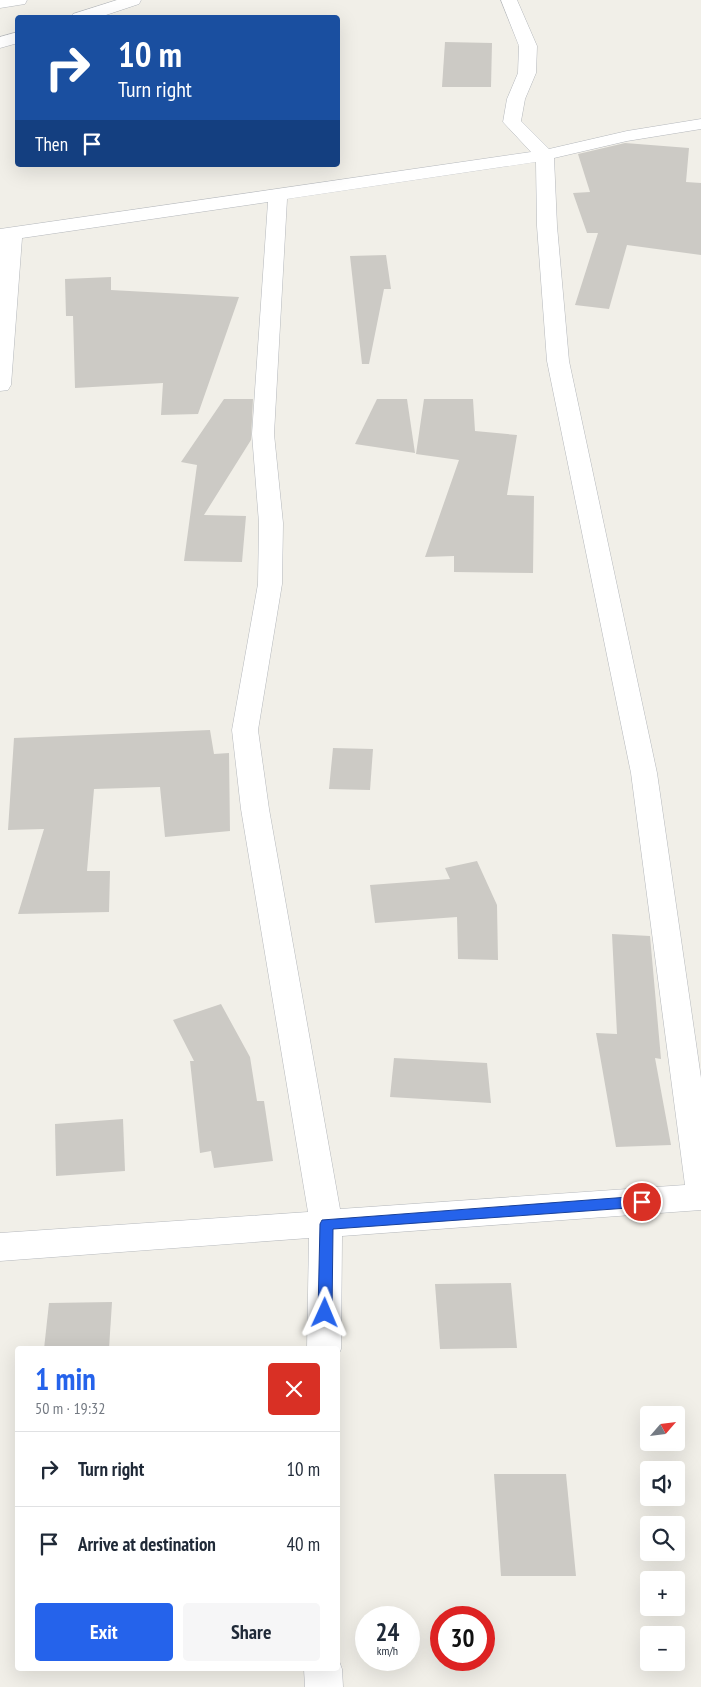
<!DOCTYPE html>
<html lang="en">
<head>
<meta charset="utf-8">
<style>
	body { margin:0; font-family:"PT Sans Narrow",sans-serif; background:#f6f6f7; color:#1f2937; height:100vh; display:flex; flex-direction:column; font-size:19px; white-space:nowrap }
	* { box-sizing:border-box; margin:0 }
	p { font-size:16px; color:#747a83 }
	.icon { flex:none; width:28px; height:28px; fill:none; stroke:currentColor; stroke-width:2; stroke-linecap:round; stroke-linejoin:round }
	.map { position:relative; flex:1; overflow:hidden }
	.details { position:absolute; left:15px; top:1346px; width:325px; height:325px; display:flex; flex-direction:column; background:#fff; border-radius:5px; box-shadow:0 5px 20px #0002 }
	.details>* { flex:none }
	.top-card { position:absolute; left:15px; top:15px; width:325px; height:152px; border-radius:5px; box-shadow:0 5px 20px #0002; background:#1a4fa0; color:#fff; overflow:hidden }
	.needle { width:32px; rotate:62deg }
	.buttons { position:absolute; left:640px; top:1406px; display:grid; gap:10px }
	.buttons a { display:grid; place-items:center; width:45px; height:45px; border-radius:5px; background:#fff; box-shadow:0 5px 20px #0002; font-size:25px }
	.speed { position:absolute; left:355px; top:1606px; display:flex; gap:10px; font-size:25px; font-weight:700; text-align:center }
	.speed>* { display:grid; place-content:center; width:65px; height:65px; border-radius:50%; background:#fff; box-shadow:0 5px 20px #0002; line-height:1 }
	.speed small { font-size:12px; font-weight:400 }
	.speed .limit { border:8px solid #d22; background:#fff; color:#111 }
	.pin { position:absolute; display:grid; place-items:center; width:42px; height:42px; color:#fff; margin:-21px; border:2px solid #fff; border-radius:50%; box-shadow:0 1px 5px #0007 }
	.me { position:absolute; width:55px; margin:-28px; rotate:1deg; stroke-linejoin:round; filter:drop-shadow(0 0 4px #0008) }
	.turn { display:flex; align-items:center; gap:18px; height:105px; padding:0 20px; font-size:22px }
	.turn .icon { width:65px; height:65px; stroke-width:2.5 }
	.turn b { display:block; font-size:35px; line-height:42px }
	.then { display:flex; align-items:center; height:48px; padding:0 20px; background:#0003; gap:10px; font-size:19px }
	.round { display:grid; place-items:center; flex:none; width:52px; height:52px; border-radius:5px; background:#f6f6f7 }
	.head { display:flex; align-items:center; justify-content:space-between; height:85px; padding:0 20px }
	h1 { font-size:30px; font-weight:700; line-height:38px; color:#2563eb }
	.action { display:flex; gap:10px; margin-top:auto; padding:10px 20px }
	.action a { flex:1; height:58px; border-radius:5px; background:#2563eb; color:#fff; font-size:20px; font-weight:700; line-height:58px; text-align:center }
	.action a+a { background:#f6f6f7; color:#1f2937 }
	ul { padding:0; list-style:none }
	li { display:flex; align-items:center; gap:15px; height:75px; padding:0 20px; border-top:1px solid #e0e1e3 }
	li div { flex:1 }
	li b { display:block; font-size:19px }
	li em { font-style:normal }
	.map>svg:first-child { display:block }
</style>
</head>
<body>
<div class="map">
<svg width="701" height="1687" viewBox="0 0 701 1687">
	<rect width="100%" height="100%" fill="#f1efe8"/>
	<g fill="#cccac5">
		<path d="M 445,42 L 492,43 L 491,87 L 442,87 Z"/>
		<path d="M 625,143 L 689,148 L 686,182 L 701,183 L 701,255 L 627,245 L 609,309 L 575,305 L 598,233 L 587,233 L 573,193 L 590,192 L 578,154 Z"/>
		<path d="M 386,255 L 391,289 L 384,289 L 369,364 L 362,364 L 350,256 Z"/>
		<path d="M 111,277 L 111,290 L 239,297 L 198,414 L 161,415 L 163,383 L 75,388 L 73,316 L 66,316 L 65,279 Z"/>
		<path d="M 224,399 L 253,399 L 251,440 L 204,515 L 246,516 L 242,562 L 184,561 L 197,465 L 181,462 Z"/>
		<path d="M 377,399 L 407,399 L 415,453 L 355,444 Z"/>
		<path d="M 424,399 L 473,399 L 475,431 L 517,435 L 507,495 L 534,496 L 533,573 L 454,572 L 454,556 L 425,557 L 459,460 L 416,454 Z"/>
		<path d="M 210,730 L 214,754 L 229,753 L 230,831 L 165,837 L 160,787 L 94,789 L 87,871 L 110,871 L 109,912 L 18,914 L 44,829 L 8,830 L 14,738 Z"/>
		<path d="M 333,748 L 373,749 L 370,790 L 329,789 Z"/>
		<path d="M 477,861 L 497,905 L 498,960 L 458,959 L 457,917 L 375,923 L 370,885 L 450,879 L 445,868 Z"/>
		<path d="M 612,934 L 650,936 L 661,1059 L 655,1058 L 671,1145 L 616,1147 L 596,1033 L 617,1034 Z"/>
		<path d="M 221,1004 L 250,1057 L 257,1101 L 264,1101 L 273,1161 L 214,1168 L 211,1151 L 200,1153 L 190,1061 L 194,1061 L 173,1020 Z"/>
		<path d="M 394,1058 L 487,1063 L 491,1103 L 390,1097 Z"/>
		<path d="M 123,1119 L 125,1171 L 56,1176 L 55,1124 Z"/>
		<path d="M 511,1283 L 517,1348 L 440,1349 L 435,1284 Z"/>
		<path d="M 112,1302 L 109,1349 L 44,1349 L 49,1303 Z"/>
		<path d="M 494,1474 L 566,1474 L 576,1576 L 501,1576 Z"/>
	</g>
	<g fill="none" stroke-linecap="round" stroke-linejoin="round">
		<g stroke="#b5b8bc" stroke-width="1">
			<g id="minor">
				<path d="M 0,0 L 27,0 L 25,4 L 0,8 Z"/>
				<path d="M 117,0 L 141,0 L 139,4 L 97,18 L 71,18 L 73,14 Z"/>
				<path d="M 501,0 L 517,0 L 537,46 L 536,73 L 525,99 L 521,121 L 549,149 L 627,131 L 701,119 L 701,129 L 627,141 L 554,158 L 557,226 L 569,361 L 657,773 L 701,1078 L 701,1210 L 342,1236 L 341,1349 L 338,1356 L 338,1349 L 307,1349 L 309,1238 L 0,1261 L 0,1233 L 308,1212 L 241,809 L 232,730 L 258,584 L 259,523 L 252,434 L 268,202 L 22,238 L 11,385 L 8,390 L 0,391 L 0,229 L 531,152 L 503,122 L 507,99 L 518,73 L 519,46 ZM 536,162 L 537,226 L 547,361 L 631,773 L 685,1185 L 340,1209 L 269,809 L 258,730 L 282,584 L 283,523 L 274,434 L 287,199 Z"/>
				<path d="M 18,32 L 18,43 L 0,48 L 0,37 Z"/>
				<path d="M 338,1658 L 342,1669 L 343,1687 L 305,1687 L 304,1669 L 338,1669 Z"/>
			</g>
		</g>
		<use href="#minor" fill="#fff" fill-rule="evenodd"/>
	</g>
	<path fill="#2563eb" stroke="#184099" d="M 642,1196 L 649,1202 L 642,1207 L 333,1229 L 332,1313 L 330,1317 L 320,1317 L 318,1313 L 320,1224 L 322,1220 Z"/>
</svg>
<div class="buttons">
<a><svg class="needle" viewBox="-14 -14 28 28"><path d="M0-13l5 13h-10z" fill="#e53935"/><path d="M0 13l5-13h-10z" fill="#747a83"/></svg></a>
<a><svg class="icon" aria-label="sound" viewBox="0 0 24 24"><path d="M4 9h4l5-4v14l-5-4H4zM17 9q2 3 0 6"/></svg></a>
<a><svg class="icon" aria-label="search" viewBox="0 0 24 24"><circle cx="10" cy="10" r="6"/><path d="M15 15l6 6"/></svg></a>
<a>+</a>
<a>−</a>
</div>
<div class="speed"><div>24<small>km/h</small></div><div class="limit">30</div></div>
<div class="pin" style="left:642px;top:1202px;background:#d93025"><svg class="icon" aria-label="arrive" viewBox="0 0 24 24"><path d="M6 21V4h12l-3 4 3 4H6"/></svg></div>
<svg class="me" style="left:325px;top:1313px" viewBox="-20 -20 40 40"><path d="M0-17L14 15 0 8-14 15z" fill="#2563eb" stroke="#fff" stroke-width="4"/></svg>
<div class="top-card">
<div class="turn"><svg class="icon" aria-label="right" viewBox="0 0 24 24"><path d="M7 20v-9h11M14 6l5 5-5 5"/></svg><div><b>10 m</b>Turn right</div></div>
<div class="then">Then<svg class="icon" aria-label="arrive" viewBox="0 0 24 24"><path d="M6 21V4h12l-3 4 3 4H6"/></svg></div>
</div>
<section class="details">
<div class="head"><div><h1>1 min</h1><p>50 m · 19:32</p></div><a class="round" style="background:#d93025;color:#fff"><svg class="icon" aria-label="close" viewBox="0 0 24 24"><path d="M6 6l12 12M18 6L6 18"/></svg></a></div>
<ul>
<li><svg class="icon" aria-label="right" viewBox="0 0 24 24"><path d="M7 20v-9h11M14 6l5 5-5 5"/></svg><div><b>Turn right</b></div><em>10 m</em></li>
<li><svg class="icon" aria-label="arrive" viewBox="0 0 24 24"><path d="M6 21V4h12l-3 4 3 4H6"/></svg><div><b>Arrive at destination</b></div><em>40 m</em></li>
</ul>
<div class="action"><a>Exit</a><a>Share</a></div>
</section>
</div>
</body>
</html>
